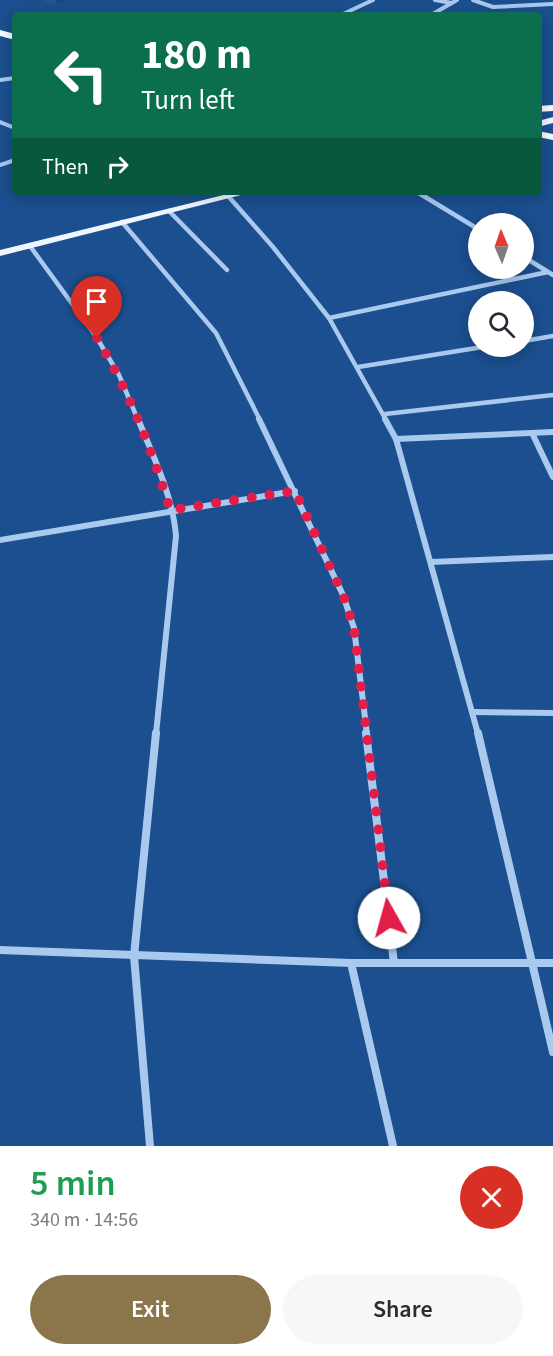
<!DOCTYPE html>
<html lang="en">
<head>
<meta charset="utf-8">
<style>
	body { margin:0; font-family:"Source Sans 3",sans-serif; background:#f7f7f7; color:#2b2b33; height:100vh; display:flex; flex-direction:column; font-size:22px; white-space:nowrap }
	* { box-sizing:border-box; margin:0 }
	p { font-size:20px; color:#7c7c81 }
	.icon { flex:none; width:33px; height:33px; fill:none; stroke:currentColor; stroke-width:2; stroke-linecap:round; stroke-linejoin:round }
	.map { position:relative; height:1146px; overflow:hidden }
	.side { display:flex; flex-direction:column; background:#fff; flex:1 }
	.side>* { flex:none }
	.banner { position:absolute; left:12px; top:12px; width:530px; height:183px; border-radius:6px; box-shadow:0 3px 15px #0003; background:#0b6e4f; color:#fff; overflow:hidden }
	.needle { width:39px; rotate:358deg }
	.buttons { position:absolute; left:468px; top:213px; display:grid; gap:12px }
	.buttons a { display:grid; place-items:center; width:66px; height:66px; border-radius:50%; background:#fff; box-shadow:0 3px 15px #0003; font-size:30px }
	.pin { position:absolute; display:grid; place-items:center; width:51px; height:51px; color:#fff; margin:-62px -26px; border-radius:50% 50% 50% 0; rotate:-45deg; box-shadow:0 0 6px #0007 }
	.pin .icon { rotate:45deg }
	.me { position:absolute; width:66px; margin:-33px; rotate:353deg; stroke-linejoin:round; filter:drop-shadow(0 0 4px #0008) }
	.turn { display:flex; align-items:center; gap:21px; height:126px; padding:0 30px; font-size:27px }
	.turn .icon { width:78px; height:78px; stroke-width:2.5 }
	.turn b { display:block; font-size:42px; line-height:51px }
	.then { display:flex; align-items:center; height:57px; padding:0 30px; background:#0003; gap:12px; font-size:22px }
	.round { display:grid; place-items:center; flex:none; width:63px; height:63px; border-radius:32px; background:#f7f7f7 }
	.headline { display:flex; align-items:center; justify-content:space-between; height:102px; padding:0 30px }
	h1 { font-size:36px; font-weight:600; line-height:45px; color:#1e9e55 }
	.button { display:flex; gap:12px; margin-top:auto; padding:12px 30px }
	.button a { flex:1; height:69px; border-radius:36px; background:#8a764a; color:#fff; font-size:24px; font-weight:600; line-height:69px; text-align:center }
	.button a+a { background:#f7f7f7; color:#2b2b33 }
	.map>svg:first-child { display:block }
</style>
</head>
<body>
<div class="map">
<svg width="553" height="1146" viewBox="0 0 553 1146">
	<rect width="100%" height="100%" fill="#1b4f8f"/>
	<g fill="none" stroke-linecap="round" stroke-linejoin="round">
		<g stroke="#a9c9ee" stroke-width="4">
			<path d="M 435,0 L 452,3"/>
			<path d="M 473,0 L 493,7 L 553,4"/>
			<path d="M 341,15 L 373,0"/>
			<path d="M 431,15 L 457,0"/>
			<path d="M 0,80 L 15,78"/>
			<path d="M 0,122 L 15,128"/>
			<path d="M 0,165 L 15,160"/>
		</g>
		<g stroke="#a9c9ee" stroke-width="4.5">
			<path d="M 417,192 L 478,229"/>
			<path d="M 229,197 L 273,247 L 329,318 L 386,420"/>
			<path d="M 169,211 L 227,270"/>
			<path d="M 122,222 L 216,333 L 260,420"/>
			<path d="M 30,246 L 97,338 L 119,375 L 138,420"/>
			<path d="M 524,257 L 553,275"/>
			<path d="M 329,318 L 548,272"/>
			<path d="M 524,341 L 553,336"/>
			<path d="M 358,367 L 489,346"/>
			<path d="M 385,414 L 553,395"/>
		</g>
		<g stroke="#a9c9ee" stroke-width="6">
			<path d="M 138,419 C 153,456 173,496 176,536 L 156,734"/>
			<path d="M 259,419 L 343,595 L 354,628 L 367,734"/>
			<path d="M 385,419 L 396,439 L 478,734"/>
			<path d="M 532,433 L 553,477"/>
			<path d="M 396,439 L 553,432"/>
			<path d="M 0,540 L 295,491"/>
			<path d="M 431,562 L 553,557"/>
			<path d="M 473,712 L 553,713"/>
		</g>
		<g stroke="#a9c9ee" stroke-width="8">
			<path d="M 366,733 L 394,963"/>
			<path d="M 478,733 L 553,1052"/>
			<path d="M 0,950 L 351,963 L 553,963"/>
			<path d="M 351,963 L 393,1146"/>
			<path d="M 150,1146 L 134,956 L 156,733"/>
		</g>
		<g fill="#f0f6ff" fill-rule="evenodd">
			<path d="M 553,117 L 553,123 L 538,127 L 538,121 Z"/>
			<path d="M 236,192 L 253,192 L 0,256 L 0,250 Z"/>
		</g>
		<g fill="#f8faff" fill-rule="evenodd">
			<path d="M 0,30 L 15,34 L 15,40 L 0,36 Z"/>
			<path d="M 553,105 L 553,111 L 538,112 L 538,106 Z"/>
			<path d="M 538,131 L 553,134 L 553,140 L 538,137 Z"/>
		</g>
	</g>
	<path fill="#245895" d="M 46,0 L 69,0 L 57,4 L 46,2 Z"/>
	<path fill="#1d4779" d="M 56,0 L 69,0 L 57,4 Z"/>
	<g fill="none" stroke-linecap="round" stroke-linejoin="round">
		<path stroke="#e11d48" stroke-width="10" stroke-dasharray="0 18" d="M 97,338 C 129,392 152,449 170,510 L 295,491 L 343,595 L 354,628 L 389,918"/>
	</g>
</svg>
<div class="buttons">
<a><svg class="needle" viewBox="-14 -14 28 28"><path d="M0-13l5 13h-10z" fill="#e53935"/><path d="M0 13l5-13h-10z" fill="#7c7c81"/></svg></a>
<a><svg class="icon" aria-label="search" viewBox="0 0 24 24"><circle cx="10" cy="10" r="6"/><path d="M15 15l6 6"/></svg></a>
</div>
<div class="pin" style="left:97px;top:338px;background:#d93025"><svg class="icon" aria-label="arrive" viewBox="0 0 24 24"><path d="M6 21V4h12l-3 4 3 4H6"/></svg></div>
<svg class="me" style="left:389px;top:918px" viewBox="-20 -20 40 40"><circle r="19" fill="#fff"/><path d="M0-13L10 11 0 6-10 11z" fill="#e11d48"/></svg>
<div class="banner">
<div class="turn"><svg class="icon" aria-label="left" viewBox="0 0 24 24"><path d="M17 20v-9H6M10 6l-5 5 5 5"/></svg><div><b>180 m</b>Turn left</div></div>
<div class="then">Then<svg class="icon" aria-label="right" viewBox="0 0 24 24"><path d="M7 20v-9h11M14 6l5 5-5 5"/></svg></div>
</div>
</div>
<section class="side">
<div class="headline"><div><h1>5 min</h1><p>340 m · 14:56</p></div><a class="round" style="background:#d93025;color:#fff"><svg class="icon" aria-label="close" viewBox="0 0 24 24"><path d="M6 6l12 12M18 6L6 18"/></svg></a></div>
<div class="button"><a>Exit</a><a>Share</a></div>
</section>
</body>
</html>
